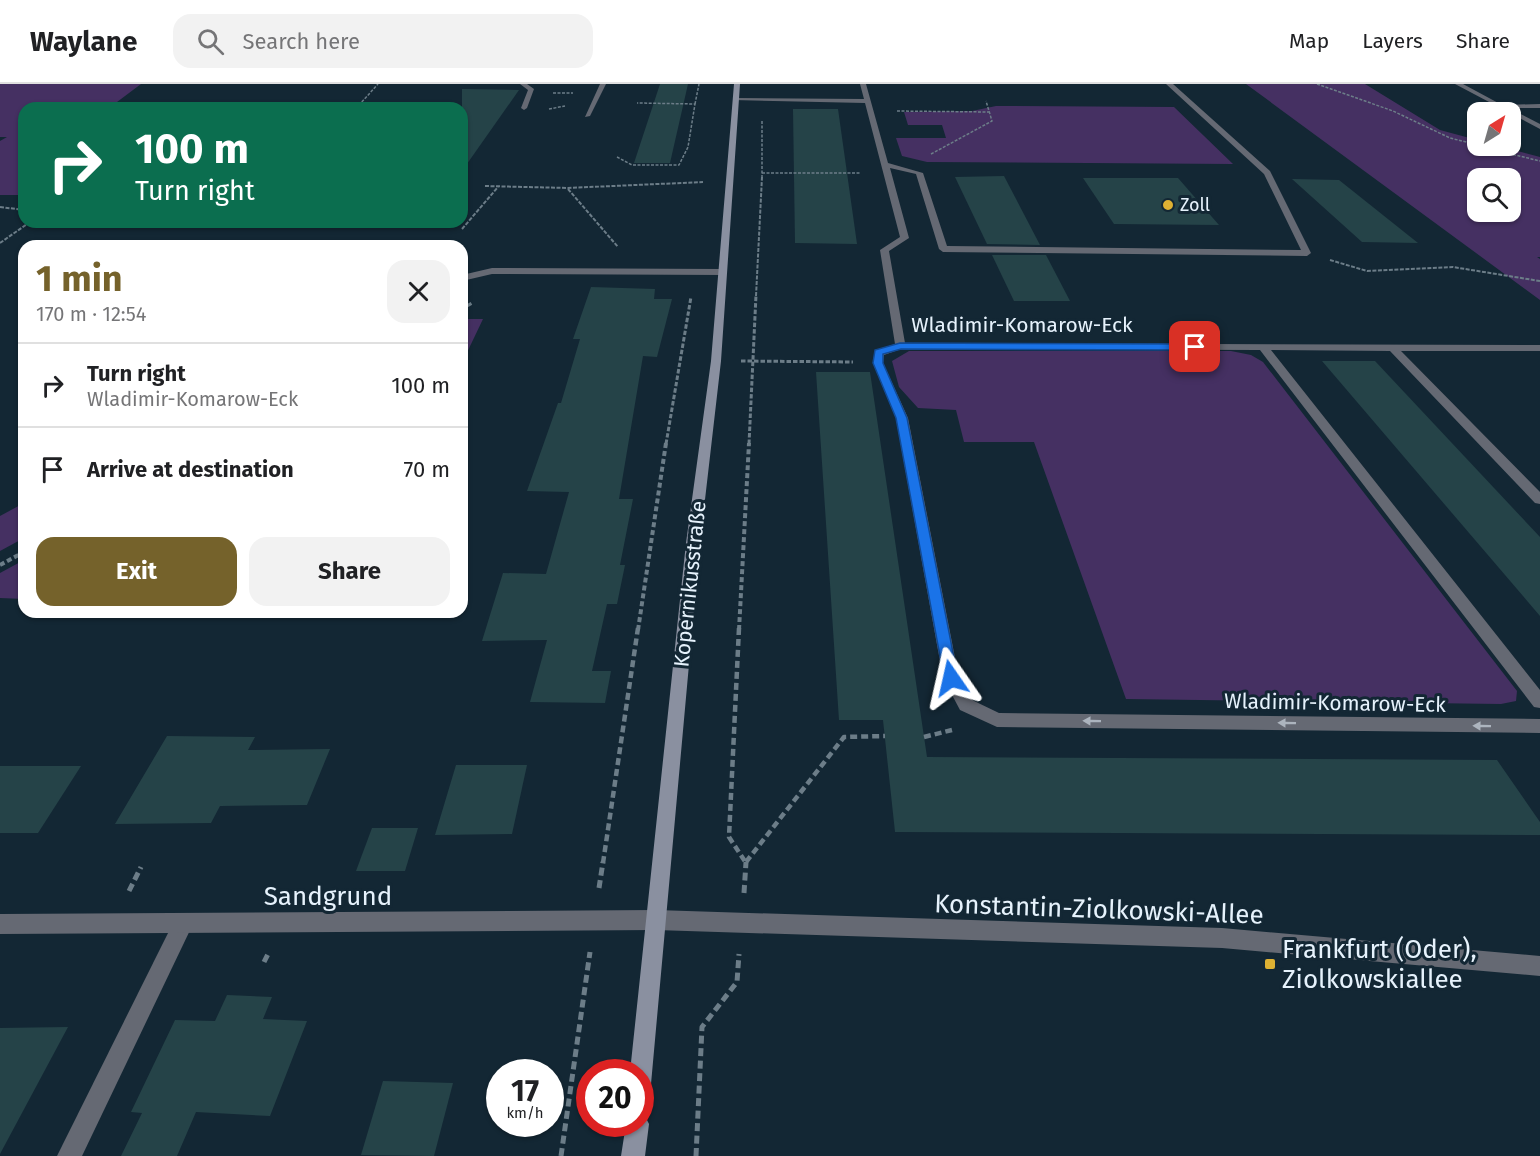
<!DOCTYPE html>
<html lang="en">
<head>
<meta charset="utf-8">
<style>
	body { margin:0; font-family:"Fira Sans",sans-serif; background:#f2f2f2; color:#202124; height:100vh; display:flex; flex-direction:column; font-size:22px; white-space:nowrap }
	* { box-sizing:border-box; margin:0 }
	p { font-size:20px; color:#757577 }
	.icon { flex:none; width:33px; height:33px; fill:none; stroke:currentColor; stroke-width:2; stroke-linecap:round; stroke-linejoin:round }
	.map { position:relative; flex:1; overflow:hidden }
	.sheet { position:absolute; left:18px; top:156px; width:450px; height:378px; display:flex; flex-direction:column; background:#fff; border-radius:18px; box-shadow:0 2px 4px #0004 }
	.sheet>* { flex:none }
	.hud { position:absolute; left:18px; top:18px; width:450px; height:126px; border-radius:18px; box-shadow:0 2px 4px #0004; background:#0b6e4f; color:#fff; overflow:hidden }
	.needle { width:39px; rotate:37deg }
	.tools { position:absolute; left:1467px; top:18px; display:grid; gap:12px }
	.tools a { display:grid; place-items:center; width:54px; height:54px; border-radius:12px; background:#fff; box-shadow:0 2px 4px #0004; font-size:30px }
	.speed { position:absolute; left:486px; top:975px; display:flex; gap:12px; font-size:30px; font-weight:700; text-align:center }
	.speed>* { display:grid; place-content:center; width:78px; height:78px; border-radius:50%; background:#fff; box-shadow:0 2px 4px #0004; line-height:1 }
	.speed small { font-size:15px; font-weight:400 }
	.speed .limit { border:9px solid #d22; background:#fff; color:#111 }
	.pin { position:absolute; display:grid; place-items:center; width:51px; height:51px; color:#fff; margin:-26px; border-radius:12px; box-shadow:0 3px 9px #0006 }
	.me { position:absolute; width:66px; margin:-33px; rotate:349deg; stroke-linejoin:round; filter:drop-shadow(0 0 4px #0008) }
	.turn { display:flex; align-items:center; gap:21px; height:126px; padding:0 18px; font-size:27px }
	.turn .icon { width:78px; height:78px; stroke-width:2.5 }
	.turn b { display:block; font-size:42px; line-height:51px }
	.round { display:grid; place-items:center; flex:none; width:63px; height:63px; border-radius:18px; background:#f2f2f2 }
	.overview { display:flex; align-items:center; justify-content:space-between; height:102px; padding:0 18px }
	h1 { font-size:36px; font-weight:700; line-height:45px; color:#75622b }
	.action { display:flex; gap:12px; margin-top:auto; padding:12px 18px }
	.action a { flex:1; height:69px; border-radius:18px; background:#75622b; color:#fff; font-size:24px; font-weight:700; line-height:69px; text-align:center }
	.action a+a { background:#f2f2f2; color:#202124 }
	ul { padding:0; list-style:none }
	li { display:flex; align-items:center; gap:18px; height:84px; padding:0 18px; border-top:2px solid #e0e0e0 }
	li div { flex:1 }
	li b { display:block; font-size:22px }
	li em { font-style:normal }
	header { display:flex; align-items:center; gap:36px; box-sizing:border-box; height:84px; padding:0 30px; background:#fff; border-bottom:2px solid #e0e0e0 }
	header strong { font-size:28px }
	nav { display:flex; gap:33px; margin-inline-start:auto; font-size:21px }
	.search { width:420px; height:54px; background:#f2f2f2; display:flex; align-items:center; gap:15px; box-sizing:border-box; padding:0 21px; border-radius:18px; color:#757577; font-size:22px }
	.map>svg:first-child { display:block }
</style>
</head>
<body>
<header>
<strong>Waylane</strong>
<div class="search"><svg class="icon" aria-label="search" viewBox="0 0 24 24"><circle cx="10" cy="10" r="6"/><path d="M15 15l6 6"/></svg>Search here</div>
<nav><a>Map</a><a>Layers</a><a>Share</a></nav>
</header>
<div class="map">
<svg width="1540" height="1072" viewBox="0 0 1540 1072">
	<rect width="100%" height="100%" fill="#132734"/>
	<g fill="#453062" fill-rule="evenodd">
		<path d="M 0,0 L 141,0 L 109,24 L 24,24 L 22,111 L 0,111 L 0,57 L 7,53 L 0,53 Z"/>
		<path d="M 1246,0 L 1365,0 L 1440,46 L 1477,56 L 1478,62 L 1498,62 L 1540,73 L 1540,173 L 1537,173 L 1540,175 L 1540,216 ZM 1510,94 L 1510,128 L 1478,128 L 1478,94 Z"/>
		<path d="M 996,22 L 1174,23 L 1233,80 L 927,78 L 902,72 L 896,54 L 946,54 L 942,41 L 908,41 L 904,28 L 972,27 Z"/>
		<path d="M 462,235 L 483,235 L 462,279 Z"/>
		<path d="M 909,267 L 1231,267 L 1251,271 L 1263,278 L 1517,607 L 1516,617 L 1501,620 L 1126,615 L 1034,358 L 964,358 L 956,326 L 918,324 L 899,303 L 892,277 Z"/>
		<path d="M 24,419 L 24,454 L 0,467 L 0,432 Z"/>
		<path d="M 24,476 L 24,515 L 0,514 L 0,489 Z"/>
	</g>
	<g fill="#254348">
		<path d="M 660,0 L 688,0 L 670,79 L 634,79 Z"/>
		<path d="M 462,5 L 519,6 L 462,87 Z"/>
		<path d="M 793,25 L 838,25 L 857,160 L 795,159 Z"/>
		<path d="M 1004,92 L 1040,161 L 987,160 L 955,93 Z"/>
		<path d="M 1083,94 L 1178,94 L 1219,141 L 1114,140 Z"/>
		<path d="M 1292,95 L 1339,96 L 1418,159 L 1362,158 Z"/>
		<path d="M 992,171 L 1046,171 L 1070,217 L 1014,217 Z"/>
		<path d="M 591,203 L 655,205 L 654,215 L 672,215 L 657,273 L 643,272 L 619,415 L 633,415 L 620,481 L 625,481 L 617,520 L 607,520 L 592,587 L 611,587 L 605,619 L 530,618 L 547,556 L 482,557 L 503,489 L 546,490 L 569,408 L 527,407 L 558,319 L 561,319 L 580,255 L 573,255 Z"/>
		<path d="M 1322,277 L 1375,277 L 1540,453 L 1540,532 Z"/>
		<path d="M 816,288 L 870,288 L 927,673 L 1497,676 L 1540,738 L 1540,751 L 895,748 L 883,636 L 839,636 Z"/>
		<path d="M 167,652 L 255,653 L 248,666 L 330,665 L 307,721 L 220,722 L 211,739 L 115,740 Z"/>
		<path d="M 456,681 L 527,681 L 512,750 L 435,751 Z"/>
		<path d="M 0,682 L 81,682 L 38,749 L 0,749 Z"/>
		<path d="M 372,744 L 418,744 L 405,787 L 356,787 Z"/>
		<path d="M 227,911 L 272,913 L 263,935 L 307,937 L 270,1032 L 196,1028 L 177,1072 L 121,1072 L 142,1029 L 131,1028 L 175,936 L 215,937 Z"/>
		<path d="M 68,943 L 0,1070 L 0,944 Z"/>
		<path d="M 383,997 L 453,999 L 434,1072 L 361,1071 Z"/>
	</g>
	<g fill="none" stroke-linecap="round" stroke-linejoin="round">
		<g stroke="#6c7d88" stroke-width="1.5" stroke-dasharray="3 1.5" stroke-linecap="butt">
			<path d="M 1317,0 L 1393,27 L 1450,54 L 1478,61"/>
			<path d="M 553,9 L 573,9"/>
			<path d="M 695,20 L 699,0"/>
			<path d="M 365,24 L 360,20 L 378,0"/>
			<path d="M 549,25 L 565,22"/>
			<path d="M 897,27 L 989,28"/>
			<path d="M 1478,62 L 1540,77"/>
			<path d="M 931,70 L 992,37 L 986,17"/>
			<path d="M 617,73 L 632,81 L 679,81 L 688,63 L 695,20 L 637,19"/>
			<path d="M 762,89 L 861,89"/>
			<path d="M 762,94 L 762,37"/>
		</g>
		<g stroke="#6c7d88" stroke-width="2" stroke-dasharray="4 1.5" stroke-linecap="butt">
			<path d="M 485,102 L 568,104 L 703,98"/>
			<path d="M 568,105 L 618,163"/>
			<path d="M 0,123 L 24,126"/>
			<path d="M 462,145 L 498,103"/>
			<path d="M 0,159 L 30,138"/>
			<path d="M 1330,176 L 1367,187 L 1453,183 L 1540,197"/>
			<path d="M 756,212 L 762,93"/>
		</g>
		<g stroke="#6c7d88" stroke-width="3" stroke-dasharray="4.5 2" stroke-linecap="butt">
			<path d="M 462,225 L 472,219"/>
			<path d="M 741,277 L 853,278"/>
			<path d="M 666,360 L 691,213"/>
			<path d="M 749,360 L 756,211"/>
		</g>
		<g stroke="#6c7d88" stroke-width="4" stroke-dasharray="5 3" stroke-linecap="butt">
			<path d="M 0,481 L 24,468"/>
			<path d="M 638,546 L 666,359"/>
			<path d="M 739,546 L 749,359"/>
		</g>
		<g stroke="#6c7d88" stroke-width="4.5" stroke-dasharray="7 4" stroke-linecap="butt">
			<path d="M 739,544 L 729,753 L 746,779"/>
			<path d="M 924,653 L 952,646"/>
			<path d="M 746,778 L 844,653 L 885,652"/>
			<path d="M 603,779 L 638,544"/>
		</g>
		<g stroke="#6c7d88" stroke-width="5" stroke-dasharray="8 4.5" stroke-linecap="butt">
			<path d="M 599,804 L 603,778"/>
			<path d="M 129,807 L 141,783"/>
			<path d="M 744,809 L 746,778"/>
			<path d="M 264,878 L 268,870"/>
			<path d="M 561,1072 L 590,868"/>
			<path d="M 696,1072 L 702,943 L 737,898 L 739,870"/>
		</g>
		<g fill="#656973" fill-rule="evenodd">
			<path d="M 520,0 L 527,0 L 534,5 L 527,24 L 524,26 L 521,24 L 528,6 Z"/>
			<path d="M 600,0 L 606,0 L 590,32 L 585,33 Z"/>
			<path d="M 860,0 L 866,0 L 888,79 L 923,89 L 947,162 L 1301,166 L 1264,90 L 1166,0 L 1173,0 L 1270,87 L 1311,169 L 1307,172 L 943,168 L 939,165 L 916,90 L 890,84 L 909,154 L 889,167 L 905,259 L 1540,261 L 1540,267 L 1401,267 L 1540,408 L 1540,420 L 1535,419 L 1390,267 L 1271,266 L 1540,606 L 1540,624 L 1534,623 L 1260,266 L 901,265 L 884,271 L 883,279 L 908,334 L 959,594 L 972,616 L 999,629 L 1540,635 L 1540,649 L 997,643 L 960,626 L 943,594 L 896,334 L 873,279 L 875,267 L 895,260 L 880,166 L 900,153 L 865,19 L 733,16 L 736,14 L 864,15 Z"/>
			<path d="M 492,184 L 722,185 L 727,188 L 722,191 L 492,190 L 462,197 L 462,191 Z"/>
			<path d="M 183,830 L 190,833 L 193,840 L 82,1072 L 57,1072 L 176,833 Z"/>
		</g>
		<g fill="#656973" fill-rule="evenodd">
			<path d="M 1455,0 L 1463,0 L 1502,21 L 1540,20 L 1540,24 L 1509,24 L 1540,40 L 1540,45 Z"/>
			<path d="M 656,826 L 1222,844 L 1540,872 L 1540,892 L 1222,864 L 656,846 L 0,850 L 0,830 Z"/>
		</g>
		<g fill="#8a90a0" fill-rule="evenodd">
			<path d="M 734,0 L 740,0 L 721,277 L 700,459 L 651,1000 L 648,1008 L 640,1011 L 640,988 L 630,988 L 686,459 L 711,277 Z"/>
			<path d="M 640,1030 L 645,1032 L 649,1040 L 645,1072 L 621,1072 L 626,1040 L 640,1040 Z"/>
		</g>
	</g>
	<defs><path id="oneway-solid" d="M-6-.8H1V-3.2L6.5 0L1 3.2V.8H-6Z" transform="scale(1.5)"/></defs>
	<g fill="#acb4be">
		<use href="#oneway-solid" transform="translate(1092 637) rotate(-179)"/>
		<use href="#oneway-solid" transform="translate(1287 639) rotate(-179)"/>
		<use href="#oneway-solid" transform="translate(1482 642) rotate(-179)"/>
	</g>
	<path fill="#1a73e8" stroke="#114b97" stroke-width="1.5" d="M 900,259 L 1195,260 L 1200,263 L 1195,266 L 901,265 L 883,270 L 883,279 L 907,334 L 958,594 L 951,600 L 944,594 L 896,334 L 873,279 L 875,266 Z"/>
	<g fill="#deb133" stroke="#132734" stroke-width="2">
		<circle cx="1168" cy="121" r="6"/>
		<rect x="1264" y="874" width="12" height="12" rx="3"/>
	</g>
	<g text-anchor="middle" stroke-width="6" stroke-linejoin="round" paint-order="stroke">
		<g font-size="18" fill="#e6f2fc" stroke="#132734" text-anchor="start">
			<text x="1180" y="127">Zoll</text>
		</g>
		<g font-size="21" fill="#e6f2fc" stroke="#132734">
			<text x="1022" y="248">Wladimir-Komarow-Eck</text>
			<text transform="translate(690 500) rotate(-84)" y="7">Kopernikusstraße</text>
			<text transform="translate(1335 619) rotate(1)" y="7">Wladimir-Komarow-Eck</text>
		</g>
		<g font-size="26" fill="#e6f2fc" stroke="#132734">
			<text x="328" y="821">Sandgrund</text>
			<text transform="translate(1099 825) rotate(2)" y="9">Konstantin-Ziolkowski-Allee</text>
		</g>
		<g font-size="26" fill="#e6f2fc" stroke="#132734" text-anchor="start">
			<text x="1282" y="874">Frankfurt (Oder),<tspan x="1282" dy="30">Ziolkowskiallee</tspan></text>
		</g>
	</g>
</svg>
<div class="tools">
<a><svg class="needle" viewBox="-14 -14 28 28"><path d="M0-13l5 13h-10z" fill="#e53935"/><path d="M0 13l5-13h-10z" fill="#757577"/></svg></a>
<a><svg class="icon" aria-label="search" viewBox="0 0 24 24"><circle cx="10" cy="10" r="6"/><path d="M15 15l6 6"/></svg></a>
</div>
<div class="speed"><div>17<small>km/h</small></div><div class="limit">20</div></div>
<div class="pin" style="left:1195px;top:263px;background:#d93025"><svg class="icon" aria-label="arrive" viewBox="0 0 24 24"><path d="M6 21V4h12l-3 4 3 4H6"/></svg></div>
<svg class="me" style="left:951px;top:594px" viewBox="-20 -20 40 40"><path d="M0-17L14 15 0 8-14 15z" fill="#1a73e8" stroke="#fff" stroke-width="4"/></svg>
<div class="hud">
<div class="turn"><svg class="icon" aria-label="right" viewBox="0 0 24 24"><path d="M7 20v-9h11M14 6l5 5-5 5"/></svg><div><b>100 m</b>Turn right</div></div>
</div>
<section class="sheet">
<div class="overview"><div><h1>1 min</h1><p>170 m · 12:54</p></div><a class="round"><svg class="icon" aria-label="close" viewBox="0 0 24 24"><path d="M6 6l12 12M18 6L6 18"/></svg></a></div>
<ul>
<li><svg class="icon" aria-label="right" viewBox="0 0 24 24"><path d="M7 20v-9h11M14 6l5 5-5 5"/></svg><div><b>Turn right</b><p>Wladimir-Komarow-Eck</p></div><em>100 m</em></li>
<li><svg class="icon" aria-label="arrive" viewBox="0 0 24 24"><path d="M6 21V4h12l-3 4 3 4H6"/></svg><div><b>Arrive at destination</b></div><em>70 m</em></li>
</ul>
<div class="action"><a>Exit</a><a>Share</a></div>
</section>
</div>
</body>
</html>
